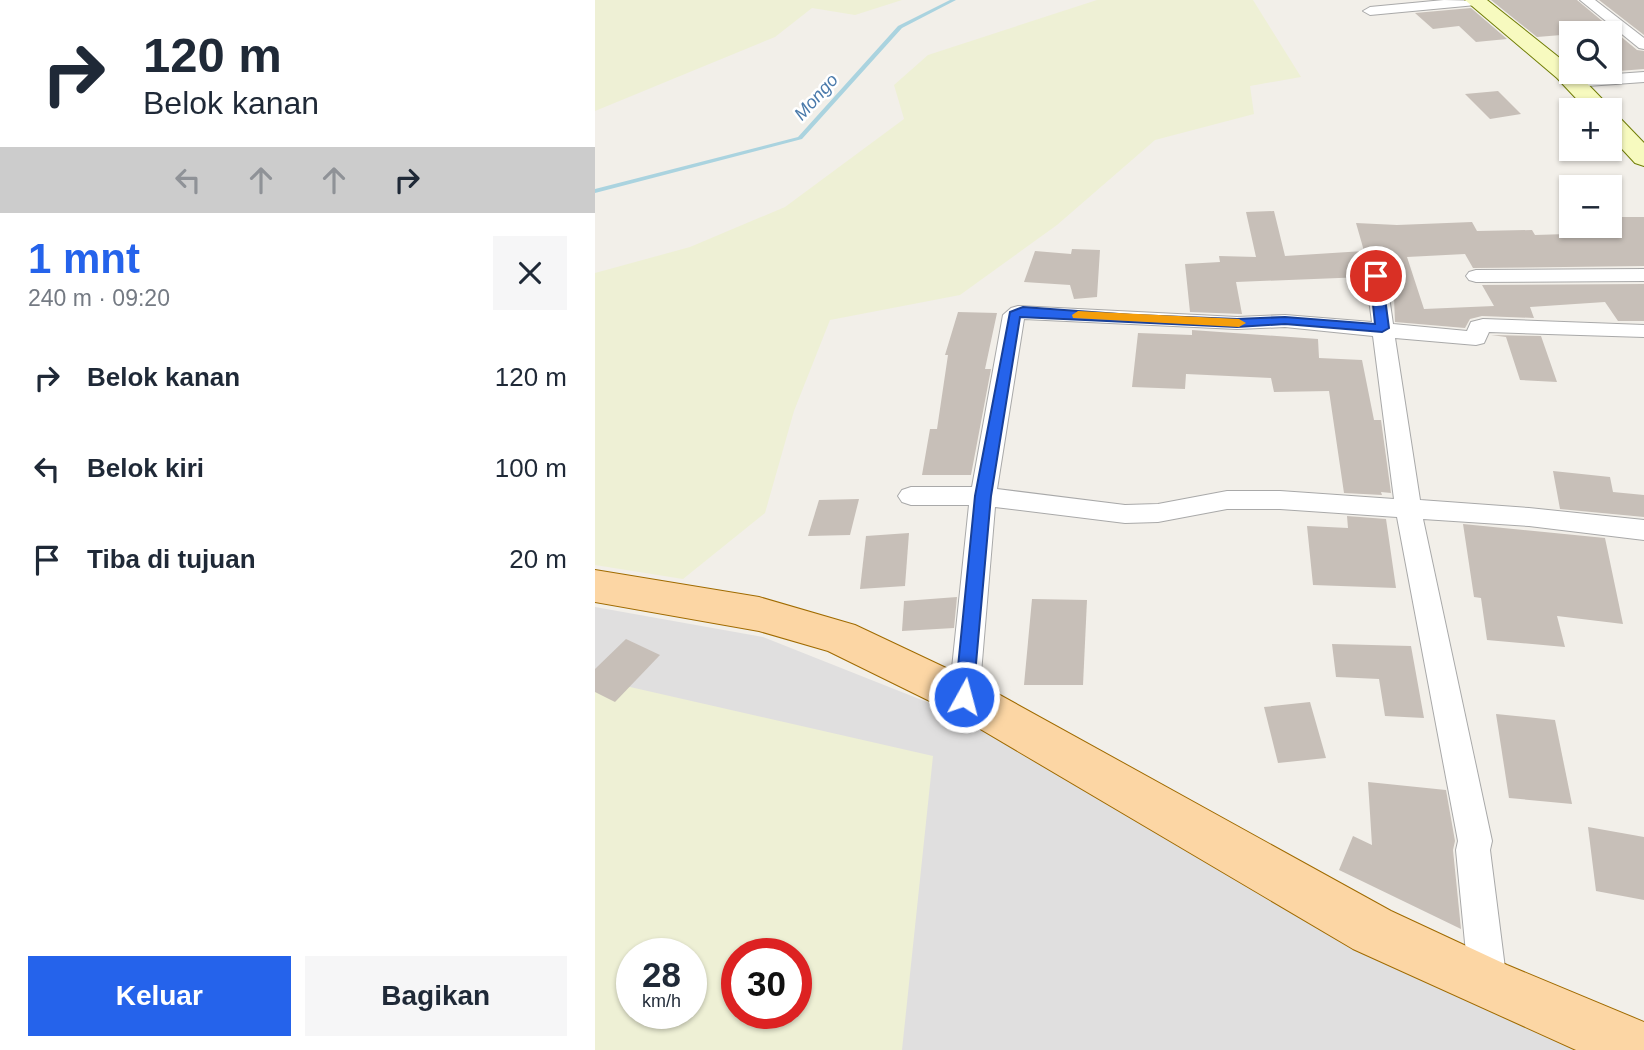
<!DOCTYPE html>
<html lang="id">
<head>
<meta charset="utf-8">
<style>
	body { margin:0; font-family:Helvetica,sans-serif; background:#f6f6f7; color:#1f2937; height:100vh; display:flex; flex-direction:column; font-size:26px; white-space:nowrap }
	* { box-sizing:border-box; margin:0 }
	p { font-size:23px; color:#747a83 }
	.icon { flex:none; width:38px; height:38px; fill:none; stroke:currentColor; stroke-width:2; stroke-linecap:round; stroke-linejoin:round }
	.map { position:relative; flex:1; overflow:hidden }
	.side { display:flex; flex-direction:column; background:#fff; width:595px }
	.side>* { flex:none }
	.banner { background:#fff; color:#1f2937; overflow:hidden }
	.fabs { position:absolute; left:964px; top:21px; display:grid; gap:14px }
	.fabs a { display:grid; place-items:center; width:63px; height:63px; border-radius:0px; background:#fff; box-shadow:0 2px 5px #0004; font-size:35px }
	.speed { position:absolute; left:21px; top:938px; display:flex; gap:14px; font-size:35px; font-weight:700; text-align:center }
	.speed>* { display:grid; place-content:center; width:91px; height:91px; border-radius:50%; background:#fff; box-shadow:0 2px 5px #0004; line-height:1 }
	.speed small { font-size:18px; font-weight:400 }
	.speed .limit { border:10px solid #d22; background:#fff; color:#111 }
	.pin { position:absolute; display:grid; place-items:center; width:60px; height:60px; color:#fff; margin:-30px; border:4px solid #fff; border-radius:50%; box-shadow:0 2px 7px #0007 }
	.me { position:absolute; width:77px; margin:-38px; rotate:7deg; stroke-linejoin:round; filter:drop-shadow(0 0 5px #0008) }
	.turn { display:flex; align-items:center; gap:24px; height:147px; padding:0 28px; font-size:32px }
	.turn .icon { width:91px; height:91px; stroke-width:2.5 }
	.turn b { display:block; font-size:49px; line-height:60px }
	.lanes { display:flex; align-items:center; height:66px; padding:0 28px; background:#0003; justify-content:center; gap:35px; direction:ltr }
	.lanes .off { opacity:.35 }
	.round { display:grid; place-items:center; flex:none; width:74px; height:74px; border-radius:0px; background:#f6f6f7 }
	.headline { display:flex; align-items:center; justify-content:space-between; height:119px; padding:0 28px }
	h1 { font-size:42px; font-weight:800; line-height:52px; color:#2563eb }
	.cta { display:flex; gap:14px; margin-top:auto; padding:14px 28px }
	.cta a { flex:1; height:80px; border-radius:0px; background:#2563eb; color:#fff; font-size:28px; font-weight:800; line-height:80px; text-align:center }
	.cta a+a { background:#f6f6f7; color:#1f2937 }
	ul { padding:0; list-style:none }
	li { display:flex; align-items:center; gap:21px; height:91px; padding:0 28px }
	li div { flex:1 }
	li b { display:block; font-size:26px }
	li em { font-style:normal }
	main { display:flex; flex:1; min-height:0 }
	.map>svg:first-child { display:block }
</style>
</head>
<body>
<main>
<section class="side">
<div class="banner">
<div class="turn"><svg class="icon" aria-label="right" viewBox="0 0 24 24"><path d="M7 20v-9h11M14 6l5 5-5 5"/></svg><div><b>120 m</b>Belok kanan</div></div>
<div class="lanes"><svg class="icon off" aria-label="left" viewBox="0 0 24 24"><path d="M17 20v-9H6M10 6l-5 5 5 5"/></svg><svg class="icon off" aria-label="ahead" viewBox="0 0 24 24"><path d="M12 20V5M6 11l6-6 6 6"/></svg><svg class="icon off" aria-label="ahead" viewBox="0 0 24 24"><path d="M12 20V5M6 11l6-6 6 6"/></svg><svg class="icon" aria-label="right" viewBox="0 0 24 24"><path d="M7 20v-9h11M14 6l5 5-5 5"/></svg></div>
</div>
<div class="headline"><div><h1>1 mnt</h1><p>240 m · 09:20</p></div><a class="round"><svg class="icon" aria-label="close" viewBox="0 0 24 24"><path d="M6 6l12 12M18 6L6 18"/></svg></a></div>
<ul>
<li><svg class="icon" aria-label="right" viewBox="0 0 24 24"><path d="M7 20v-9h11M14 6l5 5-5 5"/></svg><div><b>Belok kanan</b></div><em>120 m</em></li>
<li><svg class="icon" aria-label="left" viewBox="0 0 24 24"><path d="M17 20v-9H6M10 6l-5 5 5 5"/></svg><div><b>Belok kiri</b></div><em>100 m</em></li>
<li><svg class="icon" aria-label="arrive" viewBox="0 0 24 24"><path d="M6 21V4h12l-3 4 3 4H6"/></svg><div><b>Tiba di tujuan</b></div><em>20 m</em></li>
</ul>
<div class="cta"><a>Keluar</a><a>Bagikan</a></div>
</section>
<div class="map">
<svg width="1049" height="1050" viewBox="0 0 1049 1050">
	<rect width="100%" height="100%" fill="#f2efe9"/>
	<path fill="#e0dfdf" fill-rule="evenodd" d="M 0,607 L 168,637 L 352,710 L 473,775 L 770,955 L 1006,1050 L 0,1050 ZM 37,954 L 96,954 L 96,1013 L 37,1013 ZM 142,954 L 201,954 L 201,1013 L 142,1013 Z"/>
	<g fill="#eef0d5" fill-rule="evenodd">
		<path d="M 0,0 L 307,0 L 260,15 L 217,8 L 180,37 L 0,111 Z"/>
		<path d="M 502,0 L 658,0 L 706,77 L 655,86 L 659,114 L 560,140 L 462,225 L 365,295 L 235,320 L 199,411 L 170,513 L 88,579 L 0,565 L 0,273 L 95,247 L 190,207 L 309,119 L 299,85 L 333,55 Z"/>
		<path d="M 0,679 L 338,756 L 307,1050 L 0,1050 ZM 37,954 L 96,954 L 96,1013 L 37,1013 ZM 142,954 L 201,954 L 201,1013 L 142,1013 Z"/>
	</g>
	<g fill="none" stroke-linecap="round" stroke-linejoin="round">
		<path fill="#aad3df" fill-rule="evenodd" d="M 355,0 L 361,0 L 307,28 L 207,139 L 0,193 L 0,189 L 203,137 L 303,26 Z"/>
	</g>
	<g fill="#c7bfb8">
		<path d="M 896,0 L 982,0 L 1042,50 L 1049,51 L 1049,69 L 1024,71 L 1015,62 L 1015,31 L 942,37 Z"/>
		<path d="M 1004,0 L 1049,0 L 1049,35 Z"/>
		<path d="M 876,8 L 912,39 L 881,42 L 864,26 L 838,29 L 820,13 Z"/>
		<path d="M 903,91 L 926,114 L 895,119 L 870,94 Z"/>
		<path d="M 679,211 L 690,256 L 769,251 L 761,223 L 802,225 L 877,222 L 882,231 L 937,230 L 940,235 L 1003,233 L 999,226 L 1015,226 L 1015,217 L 1049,217 L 1049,266 L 878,268 L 870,254 L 812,257 L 829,309 L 899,306 L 887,285 L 1049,284 L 1049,321 L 1023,321 L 1010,302 L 935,307 L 939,318 L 887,316 L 875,319 L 870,328 L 800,322 L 798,275 L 782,267 L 772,270 L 769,277 L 641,282 L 647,314 L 595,312 L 590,264 L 625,262 L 624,256 L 661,257 L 651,212 Z"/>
		<path d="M 477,249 L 505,250 L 502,297 L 479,299 L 475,285 L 429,282 L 440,251 L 476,254 Z"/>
		<path d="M 363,312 L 402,313 L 390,369 L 396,369 L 376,475 L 327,475 L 335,429 L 342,429 L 353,355 L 350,355 Z"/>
		<path d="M 597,330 L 723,339 L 724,358 L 767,360 L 779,420 L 786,420 L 796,493 L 786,492 L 787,495 L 749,493 L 734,391 L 679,392 L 676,378 L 591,374 L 590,389 L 537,387 L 543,333 L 597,335 Z"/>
		<path d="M 896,335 L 946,336 L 962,382 L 925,380 L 911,337 Z"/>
		<path d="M 958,471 L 1015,477 L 1018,492 L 1049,495 L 1049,517 L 965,509 Z"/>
		<path d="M 264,499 L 255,535 L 213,536 L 224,500 Z"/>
		<path d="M 752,516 L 791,519 L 801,588 L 718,585 L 712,526 L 753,528 Z"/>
		<path d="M 868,524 L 1010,538 L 1028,624 L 962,616 L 970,647 L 892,640 L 886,598 L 879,597 Z"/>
		<path d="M 314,533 L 310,586 L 265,589 L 271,536 Z"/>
		<path d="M 362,597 L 359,628 L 307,631 L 309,601 Z"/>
		<path d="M 437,599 L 492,600 L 488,685 L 429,685 Z"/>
		<path d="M 31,639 L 65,655 L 20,702 L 0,692 L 0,669 Z"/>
		<path d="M 737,644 L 816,646 L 829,718 L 790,716 L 784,679 L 741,677 Z"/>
		<path d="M 715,702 L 731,758 L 683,763 L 669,707 Z"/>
		<path d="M 901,714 L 960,720 L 977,804 L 914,798 Z"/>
		<path d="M 773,782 L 851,790 L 860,841 L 858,850 L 866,929 L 744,870 L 758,836 L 777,845 Z"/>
		<path d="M 993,827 L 1049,837 L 1049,900 L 1001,891 Z"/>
	</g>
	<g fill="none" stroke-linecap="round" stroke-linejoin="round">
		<g stroke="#a9a9a9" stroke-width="2">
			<g id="minor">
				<path d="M 849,0 L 888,1 L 881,5 L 775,15 L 768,11 L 775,7 Z"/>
				<path d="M 985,0 L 1000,0 L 1049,38 L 1049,49 L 1044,48 Z"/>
				<path d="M 1049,72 L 1049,82 L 978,87 L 970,82 L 978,77 Z"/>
				<path d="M 1049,269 L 1049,281 L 881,282 L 874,280 L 871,276 L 874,272 L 881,270 Z"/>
				<path d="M 781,270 L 788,272 L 791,276 L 798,324 L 872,331 L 876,322 L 888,319 L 1049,325 L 1049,337 L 894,332 L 889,343 L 881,345 L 800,338 L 825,500 L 934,508 L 1049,520 L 1049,540 L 934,526 L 828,519 L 897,841 L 895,850 L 912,984 L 906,997 L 893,1003 L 880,997 L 874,984 L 861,850 L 863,841 L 802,517 L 685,509 L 632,509 L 563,522 L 530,523 L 400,507 L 384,697 L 380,706 L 369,710 L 358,706 L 354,697 L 374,505 L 316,505 L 307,502 L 303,496 L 307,490 L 316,487 L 377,487 L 408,315 L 416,308 L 423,306 L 642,317 L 690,315 L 777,322 L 771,276 L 774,272 ZM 429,319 L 642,329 L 690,327 L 778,336 L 799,499 L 685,491 L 632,491 L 563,504 L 530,505 L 402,489 Z"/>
			</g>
		</g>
		<g stroke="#707d05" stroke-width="2">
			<g id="secondary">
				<path d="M 870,0 L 892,0 L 976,67 L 976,72 L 981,72 L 1013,105 L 1017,110 L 1015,113 L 1015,110 L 992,110 L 962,78 Z"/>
				<path d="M 1015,114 L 1023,116 L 1049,143 L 1049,166 L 1040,163 L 1015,136 Z"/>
			</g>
		</g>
		<g stroke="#a06b00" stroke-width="2">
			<path id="primary" d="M 0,570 L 164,597 L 260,625 L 385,684 L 796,911 L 912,965 L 1049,1022 L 1049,1050 L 981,1050 L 758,949 L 353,710 L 233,651 L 164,631 L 0,602 Z"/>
		</g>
		<use href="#minor" fill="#fff" fill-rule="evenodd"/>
		<use href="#secondary" fill="#f7fabf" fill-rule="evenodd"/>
		<use href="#primary" fill="#fcd6a4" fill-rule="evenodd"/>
	</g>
	<path fill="#2563eb" stroke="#184099" stroke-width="2" d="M 781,272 L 787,276 L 794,328 L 787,332 L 690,324 L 642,327 L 425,317 L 396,496 L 378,697 L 376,703 L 369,705 L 363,703 L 360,697 L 380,496 L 415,312 L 428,307 L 538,315 L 642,319 L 690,317 L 780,324 L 775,276 Z"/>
	<path fill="#f59e0b" d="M 483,311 L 644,319 L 651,323 L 644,327 L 478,318 L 477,315 Z"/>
	<g text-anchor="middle" stroke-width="5" stroke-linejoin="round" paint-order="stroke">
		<g font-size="18" font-style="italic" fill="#4a7aab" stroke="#fff">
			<text transform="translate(221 97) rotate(-48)" y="6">Mongo</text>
		</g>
	</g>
</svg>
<div class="fabs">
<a><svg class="icon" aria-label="search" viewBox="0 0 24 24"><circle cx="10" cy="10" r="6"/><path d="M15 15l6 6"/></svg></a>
<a>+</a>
<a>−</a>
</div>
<div class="speed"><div>28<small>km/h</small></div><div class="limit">30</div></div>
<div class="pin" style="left:781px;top:276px;background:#d93025"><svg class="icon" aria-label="arrive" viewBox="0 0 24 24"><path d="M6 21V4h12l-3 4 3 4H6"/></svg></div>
<svg class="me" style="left:369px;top:697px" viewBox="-20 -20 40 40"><circle r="17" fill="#2563eb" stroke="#fff" stroke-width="3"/><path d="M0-11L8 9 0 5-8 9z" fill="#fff"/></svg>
</div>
</main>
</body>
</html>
